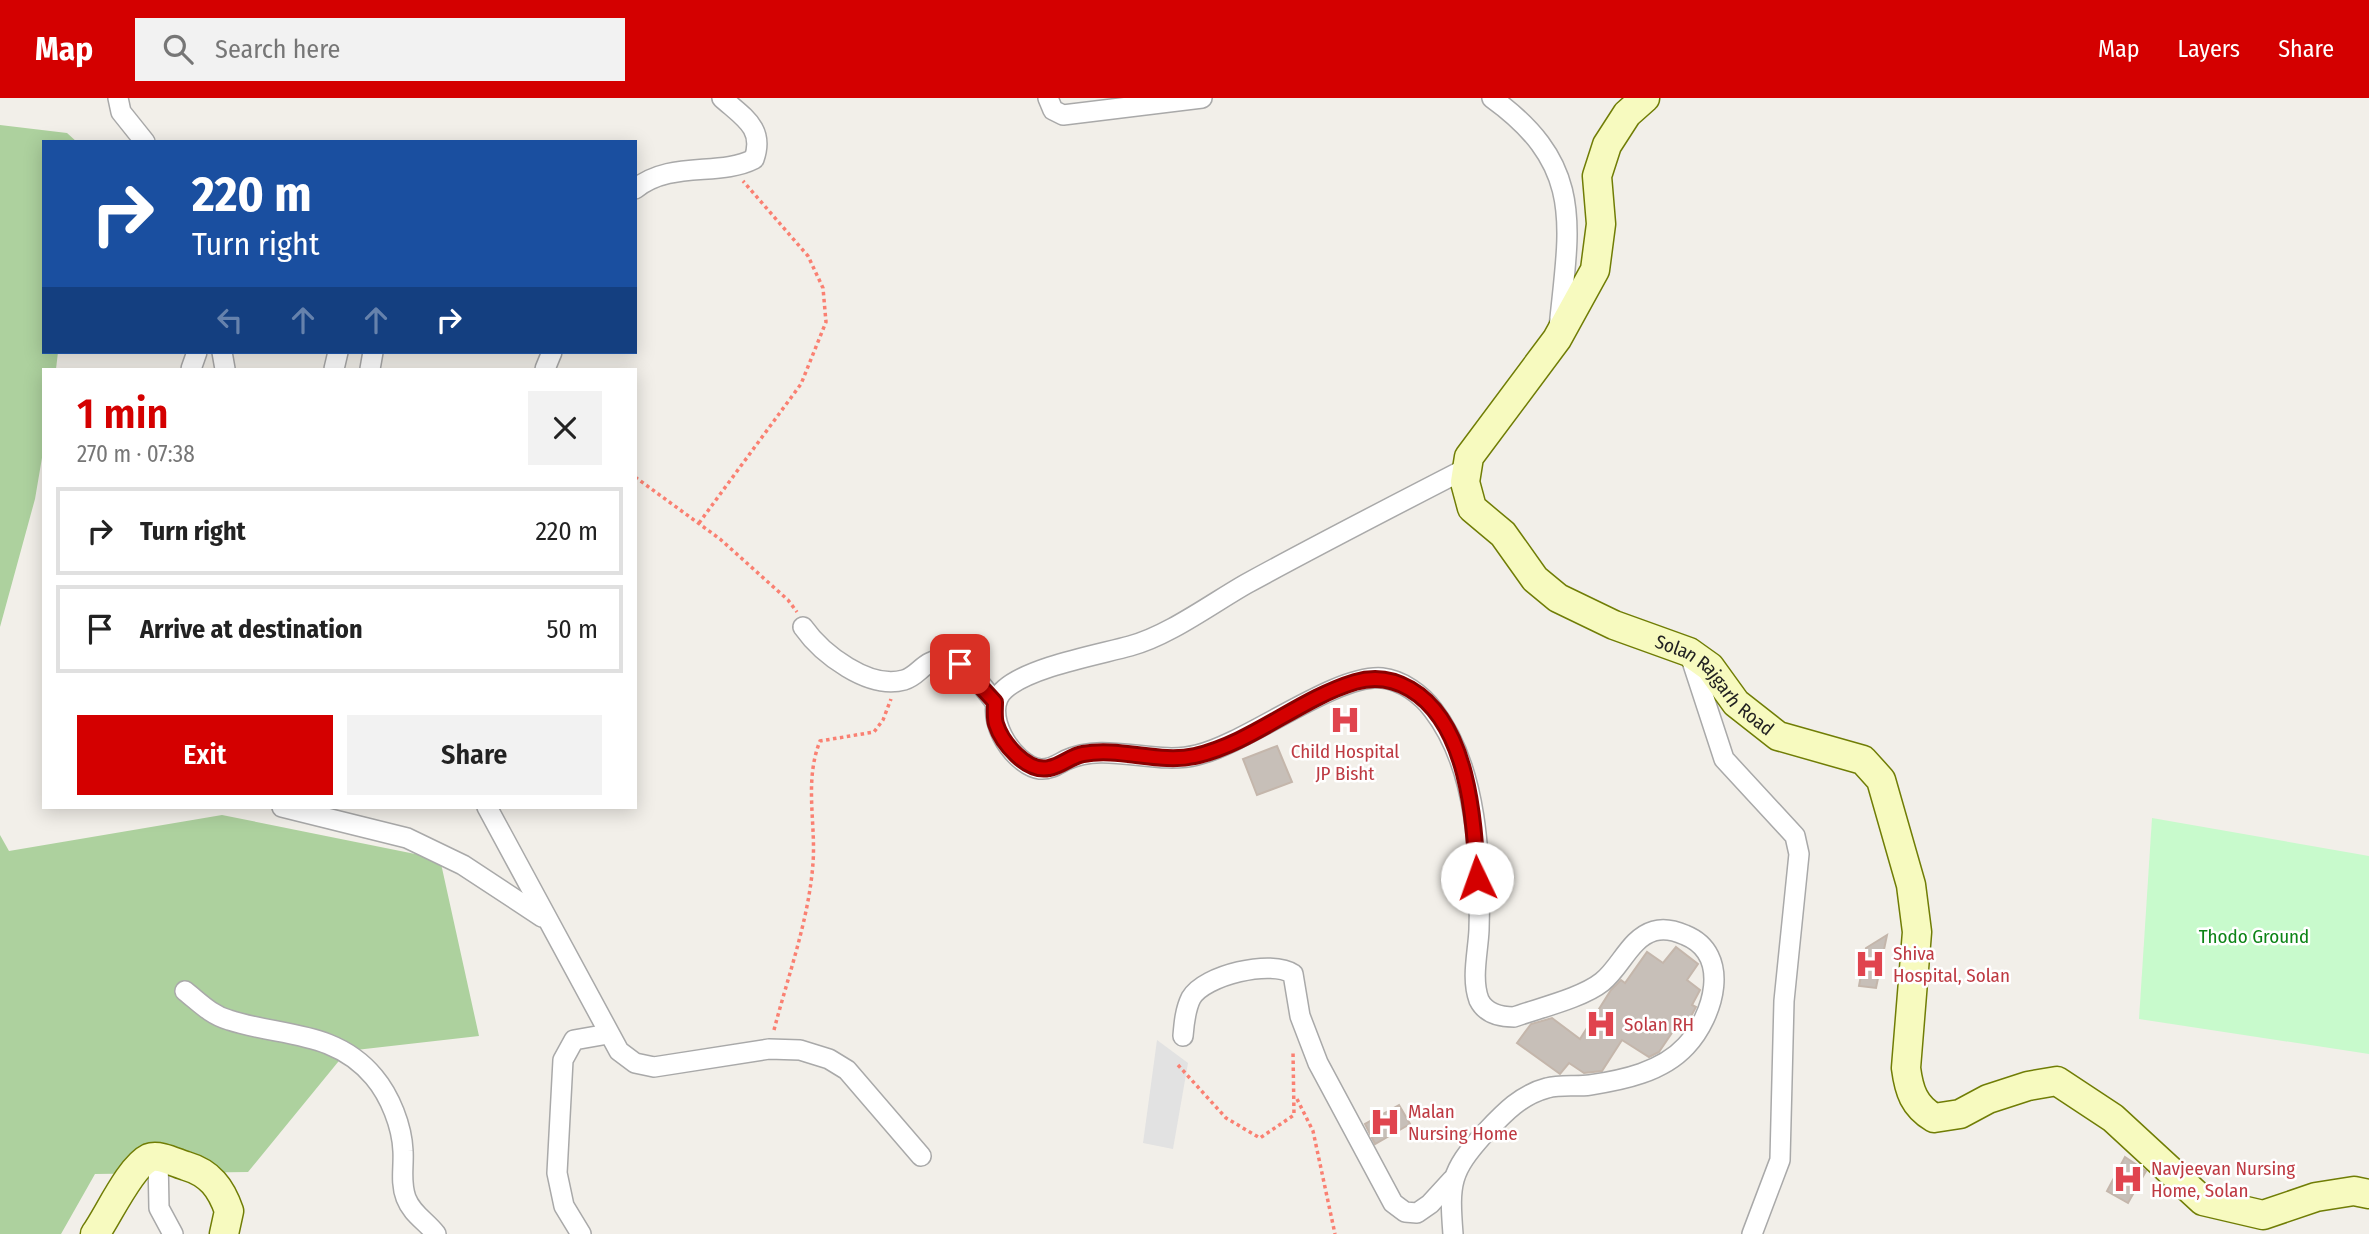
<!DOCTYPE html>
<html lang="en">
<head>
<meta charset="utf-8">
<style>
	body { margin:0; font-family:"Fira Sans Condensed",sans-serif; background:#f2f2f2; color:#222; height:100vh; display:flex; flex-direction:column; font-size:26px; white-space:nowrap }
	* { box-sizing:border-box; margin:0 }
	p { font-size:23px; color:#767676 }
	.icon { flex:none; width:38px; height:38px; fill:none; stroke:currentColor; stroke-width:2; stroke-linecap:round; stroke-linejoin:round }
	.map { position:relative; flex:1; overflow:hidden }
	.details { position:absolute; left:42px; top:270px; width:595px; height:441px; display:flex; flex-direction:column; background:#fff; border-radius:0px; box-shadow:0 4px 18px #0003 }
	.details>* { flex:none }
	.top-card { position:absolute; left:42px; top:42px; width:595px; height:214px; border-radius:0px; box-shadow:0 4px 18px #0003; background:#1a4fa0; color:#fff; overflow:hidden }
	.pin { position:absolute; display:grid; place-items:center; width:60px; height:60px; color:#fff; margin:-30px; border-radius:14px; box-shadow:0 4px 10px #0006 }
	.me { position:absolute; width:77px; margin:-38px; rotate:357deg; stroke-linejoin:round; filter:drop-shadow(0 0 5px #0008) }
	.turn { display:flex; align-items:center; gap:24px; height:147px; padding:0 35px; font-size:32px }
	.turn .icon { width:91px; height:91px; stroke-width:2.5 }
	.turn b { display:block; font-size:49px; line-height:60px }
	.lanes { display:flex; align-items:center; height:66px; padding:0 35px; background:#0003; justify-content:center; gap:35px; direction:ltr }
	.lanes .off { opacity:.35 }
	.round { display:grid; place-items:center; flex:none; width:74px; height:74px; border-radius:0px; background:#f2f2f2 }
	.summary { display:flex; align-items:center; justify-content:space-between; height:119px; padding:0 35px }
	h1 { font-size:42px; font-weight:600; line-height:52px; color:#d40000 }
	.primary-button { display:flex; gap:14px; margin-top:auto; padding:14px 35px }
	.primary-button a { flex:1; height:80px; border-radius:0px; background:#d40000; color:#fff; font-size:28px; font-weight:600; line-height:80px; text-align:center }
	.primary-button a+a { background:#f2f2f2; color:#222 }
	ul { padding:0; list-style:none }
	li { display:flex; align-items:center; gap:21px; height:88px; margin:0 14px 10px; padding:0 21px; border:4px solid #e0e0e0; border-radius:0px }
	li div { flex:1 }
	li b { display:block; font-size:26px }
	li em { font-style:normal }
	header { display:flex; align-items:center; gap:42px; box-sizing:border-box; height:98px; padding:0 35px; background:#d40000; color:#fff }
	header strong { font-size:33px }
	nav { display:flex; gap:38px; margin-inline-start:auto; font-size:24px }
	.search { width:490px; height:63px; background:#f2f2f2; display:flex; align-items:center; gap:18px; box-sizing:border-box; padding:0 24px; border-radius:0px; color:#767676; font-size:26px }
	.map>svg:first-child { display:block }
</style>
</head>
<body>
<header>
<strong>Map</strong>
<div class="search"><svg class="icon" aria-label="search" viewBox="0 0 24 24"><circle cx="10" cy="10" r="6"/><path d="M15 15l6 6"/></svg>Search here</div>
<nav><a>Map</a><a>Layers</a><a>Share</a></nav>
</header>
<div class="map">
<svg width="2369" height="1136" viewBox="0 0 2369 1136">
	<rect width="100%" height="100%" fill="#f2efe9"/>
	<g fill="#add19e">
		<path d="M 0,27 L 67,35 L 77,44 L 44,44 L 44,254 L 58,254 L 56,271 L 44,271 L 44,348 L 35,401 L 0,529 Z"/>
		<path d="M 222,717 L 440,761 L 479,938 L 347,953 L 248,1074 L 95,1076 L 61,1136 L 0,1136 L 0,737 L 9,753 Z"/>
	</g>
	<path fill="#c8facc" d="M 2152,720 L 2369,758 L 2369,956 L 2139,921 Z"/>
	<path fill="#e2e2e2" d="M 1157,942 L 1188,965 L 1173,1051 L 1143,1045 Z"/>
	<g fill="#c7bfb8" stroke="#c4b6ab" stroke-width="2">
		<path d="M 1277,648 L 1292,684 L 1257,697 L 1243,661 Z"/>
		<path d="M 1887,837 L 1876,890 L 1859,888 L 1866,850 Z"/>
		<path d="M 1676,849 L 1698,866 L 1687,882 L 1700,892 L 1692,907 L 1696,909 L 1688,924 L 1682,920 L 1659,954 L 1649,959 L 1622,942 L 1602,973 L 1584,975 L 1569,965 L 1560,976 L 1517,945 L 1531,926 L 1552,920 L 1580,941 L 1611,892 L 1621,882 L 1625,885 L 1647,854 L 1663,865 Z"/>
		<path d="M 1399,1007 L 1410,1026 L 1375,1046 L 1365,1026 Z"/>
		<path d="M 2125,1059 L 2146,1073 L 2128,1105 L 2107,1093 Z"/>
	</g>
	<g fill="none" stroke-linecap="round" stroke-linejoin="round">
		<g stroke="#a9a9a9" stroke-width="22">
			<g id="street">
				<path d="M 118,0 L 121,14 L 145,44"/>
				<path d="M 1048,0 L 1053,12 L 1063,17 L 1202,0"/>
				<path d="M 1492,0 C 1586,68 1569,128 1559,230"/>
				<path d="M 635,91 C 671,62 719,79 754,61 C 765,30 743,19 722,0"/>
				<path d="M 222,254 L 225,271"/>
				<path d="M 191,271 L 197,254"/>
				<path d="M 334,271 L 338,254"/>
				<path d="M 370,271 L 373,254"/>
				<path d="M 545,271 L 552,254"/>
				<path d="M 803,529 C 822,556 869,592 904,582 C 921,577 923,560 947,562 C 968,565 983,590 995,604"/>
				<path d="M 1689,554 L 1724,661 L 1795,738 L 1799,756 L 1784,903 L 1780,1062 L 1752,1136"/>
				<path d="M 282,709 L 407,740 L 463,767 L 542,819"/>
				<path d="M 487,709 L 619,953 L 635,965 L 654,969 L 769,951 L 800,952 L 829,961 L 847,972 L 921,1058"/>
				<path d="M 185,893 C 199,904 211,917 229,922 C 281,939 335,932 374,979 C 390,998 402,1028 403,1053 C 404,1069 400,1084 406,1100 C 412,1116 426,1123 436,1136"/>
				<path d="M 1183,938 C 1184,926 1185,912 1191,900 C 1204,877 1272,861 1293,876 L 1300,918 L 1318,965 L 1393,1105 L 1405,1114 L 1417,1115 L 1430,1106 L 1452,1082"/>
				<path d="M 158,1059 L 159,1110 L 173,1136"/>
				<path d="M 581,1136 L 564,1108 L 557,1075 L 563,962 L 574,942 L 608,936"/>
				<path d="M 1453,1136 C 1449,1085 1450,1074 1484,1036 C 1503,1016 1520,997 1547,990 C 1561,986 1576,989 1590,987 C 1623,982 1662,974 1686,948 C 1714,918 1732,856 1685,837 C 1676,833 1664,830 1654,833 C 1630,840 1621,869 1602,884 C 1582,900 1539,910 1514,919 C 1500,919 1486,916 1479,902 C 1471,881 1478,854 1479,832 C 1481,762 1478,670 1433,612 C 1422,597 1402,582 1382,580 C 1335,576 1248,645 1197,657 C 1155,668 1106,643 1066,662 C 1058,666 1050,672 1040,671 C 1012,667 979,613 1005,591 C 1030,569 1097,557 1130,548 C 1168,538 1211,506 1246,486 C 1319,446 1393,408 1467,370"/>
			</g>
		</g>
		<g stroke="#707d05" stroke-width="31">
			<g id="secondary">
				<path id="s1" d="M 1645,0 L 1627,16 L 1607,47 L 1597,78 L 1601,126 L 1595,172 L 1557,241 L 1469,359 L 1465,384 L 1472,410 L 1503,436 L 1535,481 L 1558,500 L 1614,527 L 1689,554 L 1710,569 L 1736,605 L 1778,638 L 1863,662 L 1881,682 L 1911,787 L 1917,834 L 1906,970 C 1909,993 1914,1008 1934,1020 L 1960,1016 L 1988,1001 L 2028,988 L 2057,983 L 2113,1020 L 2203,1103 L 2263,1117 L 2316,1099 L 2354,1093 L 2369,1096"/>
				<path d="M 95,1136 C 108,1118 130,1069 149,1060 C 159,1056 176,1065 186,1068 C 210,1075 221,1090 229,1113 L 224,1136"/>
			</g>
		</g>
		<g stroke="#fa8072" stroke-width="3.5" stroke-dasharray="3.5 3.5" stroke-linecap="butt">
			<path d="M 635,379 L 720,441 L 788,502 L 797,514"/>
			<path d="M 699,425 L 801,286 L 826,224 L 823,190 L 808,158 L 743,83"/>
			<path d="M 774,932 C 788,878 809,821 813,765 C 816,725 804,683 820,643 L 874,634 L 883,622 L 891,601"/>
			<path d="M 1178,967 L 1226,1020 L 1260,1040 L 1294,1017 L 1293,953"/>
			<path d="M 1297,1001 L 1313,1033 L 1335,1136"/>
		</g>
		<use href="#street" stroke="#fff" stroke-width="19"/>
		<use href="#secondary" stroke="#f7fabf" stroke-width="28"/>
	</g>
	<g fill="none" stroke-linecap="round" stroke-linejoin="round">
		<g stroke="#8a0000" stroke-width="18">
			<path id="route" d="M 960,566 L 995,604 C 995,611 994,620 996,626 C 1002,645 1027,675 1049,670 C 1061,668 1071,658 1083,656 C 1120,649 1159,666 1195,658 C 1252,645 1299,601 1355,584 C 1375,578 1393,581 1410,591 C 1468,625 1474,720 1477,780"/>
		</g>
		<use href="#route" stroke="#d40000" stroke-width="12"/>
	</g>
	<defs>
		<g id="hospital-bare" transform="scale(2.415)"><path d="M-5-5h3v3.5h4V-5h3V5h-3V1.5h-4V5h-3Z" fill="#e0444e" stroke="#fff" stroke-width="2.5" paint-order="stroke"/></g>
	</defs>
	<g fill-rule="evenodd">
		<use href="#hospital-bare" x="1345" y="622"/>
		<use href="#hospital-bare" x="1870" y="866"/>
		<use href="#hospital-bare" x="1601" y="926"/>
		<use href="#hospital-bare" x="1385" y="1024"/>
		<use href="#hospital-bare" x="2128" y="1081"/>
	</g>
	<g text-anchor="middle" stroke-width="5" stroke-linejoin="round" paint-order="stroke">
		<g font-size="19" fill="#222" stroke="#fff">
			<text dy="7" stroke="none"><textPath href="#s1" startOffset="774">Solan Rajgarh Road</textPath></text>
		</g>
		<g font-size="19" fill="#be3a42" stroke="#fff" text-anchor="start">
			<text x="1345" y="660" text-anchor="middle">Child Hospital<tspan x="1345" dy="22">JP Bisht</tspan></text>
			<text x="1893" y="862">Shiva<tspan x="1893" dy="22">Hospital, Solan</tspan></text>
			<text x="1624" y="933">Solan RH</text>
			<text x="1408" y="1020">Malan<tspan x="1408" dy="22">Nursing Home</tspan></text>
			<text x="2151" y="1077">Navjeevan Nursing<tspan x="2151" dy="22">Home, Solan</tspan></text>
		</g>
		<g font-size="19" fill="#0c8416" stroke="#fff">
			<text x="2254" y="845">Thodo Ground</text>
		</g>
	</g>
</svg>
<div class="pin" style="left:960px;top:566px;background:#d93025"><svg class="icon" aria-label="arrive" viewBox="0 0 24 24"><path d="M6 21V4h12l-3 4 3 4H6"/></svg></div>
<svg class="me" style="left:1477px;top:780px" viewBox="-20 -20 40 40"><circle r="19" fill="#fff"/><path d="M0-13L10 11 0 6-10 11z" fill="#d40000"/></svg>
<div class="top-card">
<div class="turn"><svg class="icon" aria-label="right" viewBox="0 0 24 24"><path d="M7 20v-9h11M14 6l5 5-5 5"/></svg><div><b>220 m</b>Turn right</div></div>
<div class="lanes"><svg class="icon off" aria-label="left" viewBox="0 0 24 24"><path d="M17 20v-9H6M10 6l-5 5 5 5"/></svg><svg class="icon off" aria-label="ahead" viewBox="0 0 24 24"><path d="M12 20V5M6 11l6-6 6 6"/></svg><svg class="icon off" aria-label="ahead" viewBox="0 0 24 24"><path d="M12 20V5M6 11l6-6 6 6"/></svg><svg class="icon" aria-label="right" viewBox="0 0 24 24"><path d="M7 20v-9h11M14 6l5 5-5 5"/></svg></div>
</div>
<section class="details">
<div class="summary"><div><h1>1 min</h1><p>270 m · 07:38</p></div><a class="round"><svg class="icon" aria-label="close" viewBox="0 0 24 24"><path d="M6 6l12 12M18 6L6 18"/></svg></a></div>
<ul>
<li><svg class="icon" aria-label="right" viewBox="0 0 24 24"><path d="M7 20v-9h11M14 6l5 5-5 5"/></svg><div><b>Turn right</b></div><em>220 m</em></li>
<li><svg class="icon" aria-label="arrive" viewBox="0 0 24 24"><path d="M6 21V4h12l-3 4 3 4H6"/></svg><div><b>Arrive at destination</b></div><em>50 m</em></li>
</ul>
<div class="primary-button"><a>Exit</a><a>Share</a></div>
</section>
</div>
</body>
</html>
